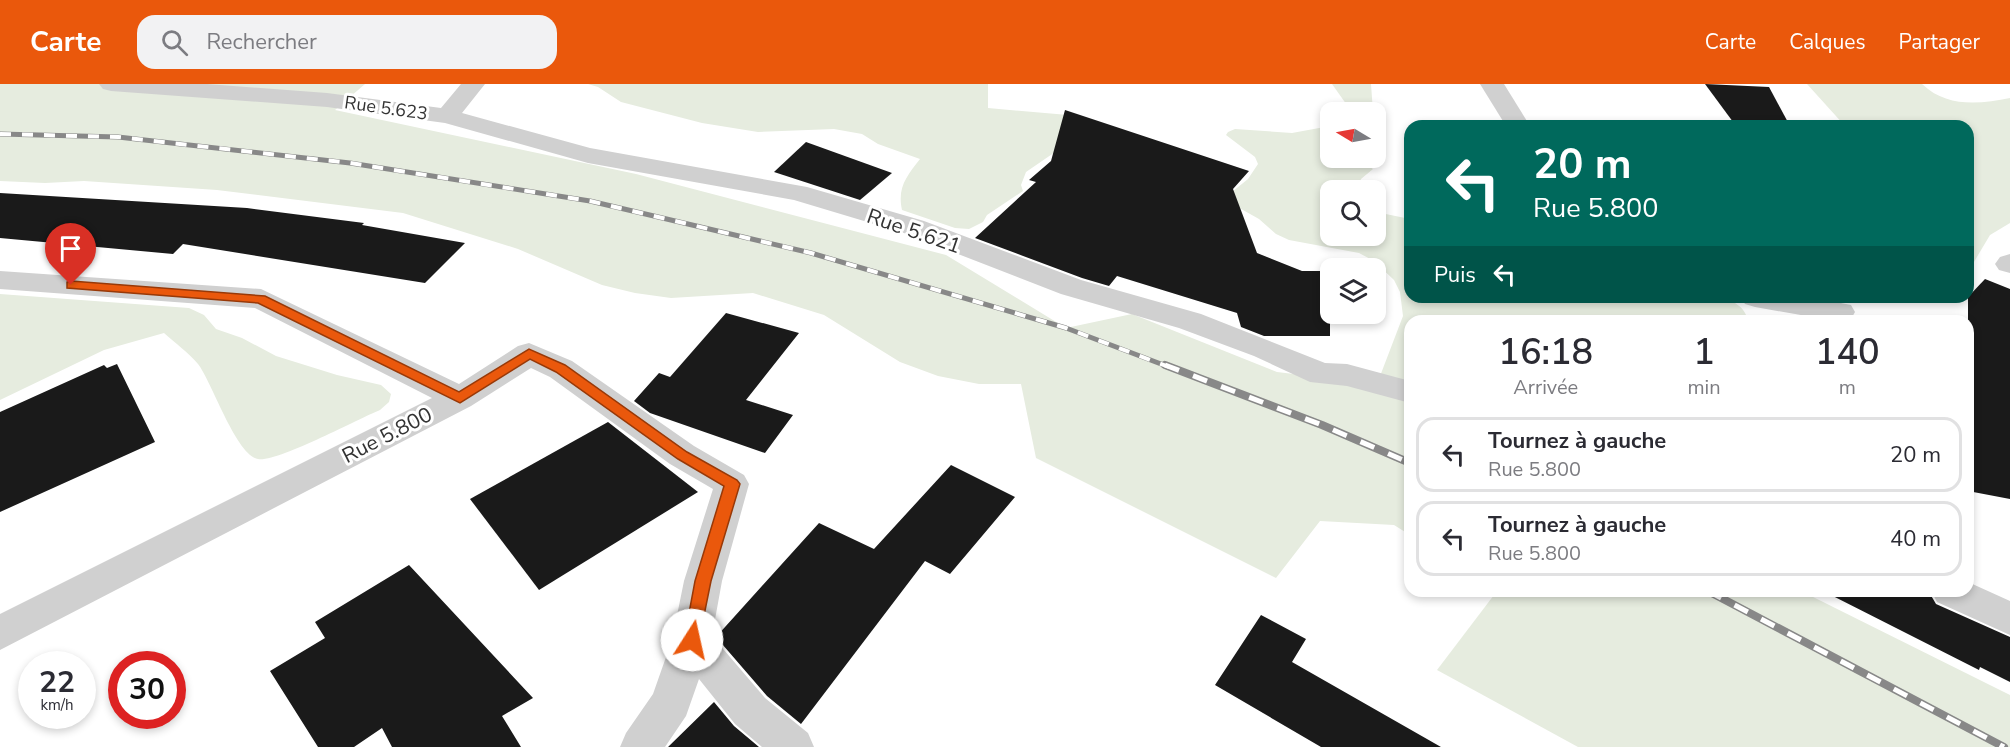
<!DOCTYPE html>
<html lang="fr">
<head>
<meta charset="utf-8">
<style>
	body { margin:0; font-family:"Nunito Sans",sans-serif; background:#f2f2f3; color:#2b2b33; height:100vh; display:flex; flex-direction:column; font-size:22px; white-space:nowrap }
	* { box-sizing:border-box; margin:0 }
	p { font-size:20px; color:#7c7c81 }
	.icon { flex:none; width:33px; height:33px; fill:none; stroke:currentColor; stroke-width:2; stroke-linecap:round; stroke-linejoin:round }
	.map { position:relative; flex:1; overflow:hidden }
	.details { position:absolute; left:1404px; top:231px; width:570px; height:282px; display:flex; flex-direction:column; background:#fff; border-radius:18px; box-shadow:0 3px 9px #0003 }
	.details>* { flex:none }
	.guide { position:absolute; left:1404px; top:36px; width:570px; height:183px; border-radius:18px; box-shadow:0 3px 9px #0003; background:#00695c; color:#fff; overflow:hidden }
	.needle { width:39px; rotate:280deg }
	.buttons { position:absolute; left:1320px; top:18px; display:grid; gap:12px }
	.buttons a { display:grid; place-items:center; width:66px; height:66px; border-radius:12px; background:#fff; box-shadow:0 3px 9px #0003; font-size:30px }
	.speed { position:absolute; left:18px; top:567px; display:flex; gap:12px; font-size:30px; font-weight:700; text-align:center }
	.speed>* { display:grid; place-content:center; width:78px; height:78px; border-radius:50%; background:#fff; box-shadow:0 3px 9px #0003; line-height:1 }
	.speed small { font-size:15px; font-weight:400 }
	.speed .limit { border:9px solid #d22; background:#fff; color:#111 }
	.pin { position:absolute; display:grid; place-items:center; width:51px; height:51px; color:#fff; margin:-62px -26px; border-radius:50% 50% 50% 0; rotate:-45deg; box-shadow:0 0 6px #0007 }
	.pin .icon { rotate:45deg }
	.me { position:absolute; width:66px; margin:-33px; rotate:10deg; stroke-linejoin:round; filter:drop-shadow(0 0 4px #0008) }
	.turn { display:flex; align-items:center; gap:21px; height:126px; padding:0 30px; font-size:27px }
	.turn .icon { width:78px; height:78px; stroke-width:2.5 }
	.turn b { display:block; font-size:42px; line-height:51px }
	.then { display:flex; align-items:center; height:57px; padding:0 30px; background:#0003; gap:12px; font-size:22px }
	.eta { display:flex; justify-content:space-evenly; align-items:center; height:102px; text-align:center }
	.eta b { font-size:36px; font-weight:600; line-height:42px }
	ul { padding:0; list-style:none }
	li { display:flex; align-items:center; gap:18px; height:75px; margin:0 12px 9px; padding:0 18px; border:3px solid #e1e1e2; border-radius:18px }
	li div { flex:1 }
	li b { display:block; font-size:22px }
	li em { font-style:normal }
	header { display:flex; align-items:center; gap:36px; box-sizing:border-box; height:84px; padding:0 30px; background:#ea580c; color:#fff }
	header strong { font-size:28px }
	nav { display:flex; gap:33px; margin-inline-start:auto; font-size:21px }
	.search { width:420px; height:54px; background:#f2f2f3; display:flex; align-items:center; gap:15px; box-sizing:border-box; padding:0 21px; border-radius:18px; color:#7c7c81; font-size:22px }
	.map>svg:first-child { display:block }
</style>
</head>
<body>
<header>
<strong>Carte</strong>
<div class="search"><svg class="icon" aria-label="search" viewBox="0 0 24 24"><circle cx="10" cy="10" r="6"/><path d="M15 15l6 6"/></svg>Rechercher</div>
<nav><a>Carte</a><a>Calques</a><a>Partager</a></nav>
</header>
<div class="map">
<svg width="2010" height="663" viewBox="0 0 2010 663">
	<rect width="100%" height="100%" fill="#fff"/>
	<g fill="#e6ecdf">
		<path d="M 0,0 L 365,0 L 335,26 L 636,90 L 946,171 L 1066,244 L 1132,230 L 1277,288 L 1377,300 L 1403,232 L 1400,208 L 1394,196 L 1374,177 L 1359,169 L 1289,156 L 1276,150 L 1259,135 L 1234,121 L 1232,108 L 1248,95 L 1258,80 L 1255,73 L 1226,51 L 1228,48 L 1235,45 L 1292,49 L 1330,42 L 1330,74 L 1357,74 L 1373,85 L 1361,95 L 1357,106 L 1330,106 L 1330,152 L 1376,152 L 1376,128 L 1410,135 L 1410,213 L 1720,213 C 1733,217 1745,222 1748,237 L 1410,237 L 1410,451 L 1394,441 L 1320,437 L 1276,494 L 1036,374 L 1021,300 L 979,300 L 938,292 L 900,278 L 824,231 L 753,209 L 671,214 L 635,209 L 602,201 L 518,165 L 403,129 L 217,106 L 84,97 L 45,99 L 0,97 Z"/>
		<path d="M 588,0 L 988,0 L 988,24 L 1068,31 L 1061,64 L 1026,88 L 1021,101 L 1023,107 L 987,131 L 983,138 L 969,145 L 955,144 L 902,126 C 897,103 907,92 920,75 L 878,60 L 862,50 L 834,45 L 758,48 L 702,39 L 621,18 L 598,3 Z"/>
		<path d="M 1332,0 L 1371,0 L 1373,28 L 1348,28 L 1349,24 Z"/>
		<path d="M 1807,0 L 1922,0 C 1947,24 1980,20 2010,14 L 2010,139 L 1990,151 L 1968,188 L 1968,42 L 1845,42 Z"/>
		<path d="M 0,210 L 189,224 L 204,231 L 216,245 L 242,254 L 276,272 L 337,291 L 381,301 L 391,310 L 389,318 L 380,326 C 358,335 276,379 258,375 C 236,371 212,298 198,280 C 189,269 175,259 164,249 L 104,266 L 0,316 Z"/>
		<path d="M 1497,507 L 1801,507 L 2010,611 L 2010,663 L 1578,663 L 1437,586 Z"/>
	</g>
	<g fill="#1a1a1a">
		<path d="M 1705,0 L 1769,3 L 1790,42 L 1736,42 Z"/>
		<path d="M 1065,26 L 1249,87 L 1233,105 L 1257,169 L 1302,187 L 1330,187 L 1330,252 L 1264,252 L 1241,243 L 1237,229 L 1117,192 L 1109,202 L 1082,194 L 975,154 L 1036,98 L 1029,96 L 1051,77 Z"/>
		<path d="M 806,58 L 892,89 L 860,116 L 774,88 Z"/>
		<path d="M 0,109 L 247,124 L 364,139 L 362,141 L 465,159 L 425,199 L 183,160 L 173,170 L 0,154 Z"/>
		<path d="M 1985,195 L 2010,205 L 2010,415 L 1968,407 L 1968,213 Z"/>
		<path d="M 726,229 L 799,249 L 746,316 L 793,331 L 765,369 L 650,329 L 634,317 L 659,289 L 670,293 Z"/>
		<path d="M 117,280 L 155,358 L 0,428 L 0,328 L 104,281 L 107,284 Z"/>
		<path d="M 608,338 L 698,408 L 539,506 L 470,415 Z"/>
		<path d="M 951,381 L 1015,413 L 950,490 L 925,477 L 801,640 L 767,612 L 716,553 L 819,439 L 874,465 Z"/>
		<path d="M 409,481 L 533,614 L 502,632 L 521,663 L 392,663 L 382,644 L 354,663 L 318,663 L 270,587 L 325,554 L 315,538 Z"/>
		<path d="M 1823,507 L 1929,508 L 1936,520 L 2010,553 L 2010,598 L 1980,583 L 1979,586 Z"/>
		<path d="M 1261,531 L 1306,555 L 1292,578 L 1441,663 L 1321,663 L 1215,601 Z"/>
		<path d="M 714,618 L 734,642 L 759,663 L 668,663 Z"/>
	</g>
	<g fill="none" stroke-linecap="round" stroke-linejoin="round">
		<g fill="#d0d0d0" fill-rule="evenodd">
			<path d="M 99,0 L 207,0 L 327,9 L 441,24 L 461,0 L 485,0 L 462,29 L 590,64 L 807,103 L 924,137 L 1081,196 L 1201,230 L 1325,279 L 1347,280 L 1410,297 L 1410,319 L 1347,302 L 1310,298 L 1254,272 L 1179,244 L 1061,210 L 904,149 L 794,116 L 588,79 L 445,39 L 327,23 L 111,7 L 103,5 Z"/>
			<path d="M 1480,0 L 1504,0 L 1530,42 L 1506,42 Z"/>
			<path d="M 2010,170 L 2010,189 L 1999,186 L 1995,180 L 2000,173 Z"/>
			<path d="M 0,187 L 261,205 L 459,300 L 518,262 L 529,259 L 572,277 L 694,362 L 744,391 L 749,400 L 722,497 L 712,552 L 765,614 L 808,649 L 814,663 L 762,663 L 735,640 L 699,595 L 686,632 L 665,663 L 620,663 L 626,649 L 653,610 L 672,556 L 684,497 L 713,405 L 670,380 L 550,293 L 531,284 L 471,322 L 0,566 L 0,530 L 432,314 L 255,224 L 0,205 Z"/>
			<path d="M 1740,213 L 1810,213 L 1851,221 L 1855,228 L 1851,235 L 1835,237 L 1755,223 L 1745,220 Z"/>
			<path d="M 1968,498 L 2010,517 L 2010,551 L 1937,518 L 1931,507 L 1968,507 Z"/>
		</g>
		<g stroke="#888" stroke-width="5">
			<path id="rail-far1" d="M 0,50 L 118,53 L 350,79 L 590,117 L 811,169 L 1066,244 L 1169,283"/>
		</g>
		<g stroke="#888" stroke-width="8">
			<g id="rail">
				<path d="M 1165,281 L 1322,341 L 1410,379"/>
				<path d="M 1708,507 L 2004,663"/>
			</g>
		</g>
		<use href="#rail-far1" stroke="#fff" stroke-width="4" stroke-dasharray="11" stroke-linecap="butt"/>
		<use href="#rail" stroke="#fff" stroke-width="5" stroke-dasharray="15" stroke-linecap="butt"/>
	</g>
	<path fill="#ea580c" stroke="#983908" stroke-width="1.5" d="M 71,197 L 265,212 L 459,308 L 529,265 L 565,281 L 687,368 L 737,396 L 740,400 L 711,497 L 698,561 L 686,561 L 684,556 L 695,497 L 724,402 L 678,375 L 556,288 L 530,275 L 460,319 L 258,219 L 67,204 L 67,198 Z"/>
	<g text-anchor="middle" stroke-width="6" stroke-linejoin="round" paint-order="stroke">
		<g font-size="18" fill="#333" stroke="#fff">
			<text transform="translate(386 24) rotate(8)" y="6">Rue 5.623</text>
		</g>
		<g font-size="21" fill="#333" stroke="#fff">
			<text transform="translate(914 147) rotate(19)" y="7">Rue 5.621</text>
			<text transform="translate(387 351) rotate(-27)" y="7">Rue 5.800</text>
		</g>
	</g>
</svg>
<div class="buttons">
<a><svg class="needle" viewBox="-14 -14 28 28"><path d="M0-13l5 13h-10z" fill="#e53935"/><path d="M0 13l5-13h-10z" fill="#7c7c81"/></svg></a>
<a><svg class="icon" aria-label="search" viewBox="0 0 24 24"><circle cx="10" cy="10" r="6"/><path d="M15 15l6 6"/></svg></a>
<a><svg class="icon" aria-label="layers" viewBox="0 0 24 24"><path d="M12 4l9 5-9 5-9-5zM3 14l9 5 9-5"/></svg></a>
</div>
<div class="speed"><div>22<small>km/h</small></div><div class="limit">30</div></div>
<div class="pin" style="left:71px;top:201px;background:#d93025"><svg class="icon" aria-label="arrive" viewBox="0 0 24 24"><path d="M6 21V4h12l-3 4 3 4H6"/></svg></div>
<svg class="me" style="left:692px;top:556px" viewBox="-20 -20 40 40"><circle r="19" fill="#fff"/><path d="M0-13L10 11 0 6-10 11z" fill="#ea580c"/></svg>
<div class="guide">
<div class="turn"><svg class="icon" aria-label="left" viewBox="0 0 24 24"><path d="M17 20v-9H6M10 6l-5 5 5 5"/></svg><div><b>20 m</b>Rue 5.800</div></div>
<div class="then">Puis<svg class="icon" aria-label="left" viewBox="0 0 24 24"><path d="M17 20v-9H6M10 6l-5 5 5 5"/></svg></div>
</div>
<section class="details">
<div class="eta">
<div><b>16:18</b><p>Arrivée</p></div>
<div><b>1</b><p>min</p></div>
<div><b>140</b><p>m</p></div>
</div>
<ul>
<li><svg class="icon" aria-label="left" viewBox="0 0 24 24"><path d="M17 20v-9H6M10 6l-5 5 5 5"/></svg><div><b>Tournez à gauche</b><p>Rue 5.800</p></div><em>20 m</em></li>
<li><svg class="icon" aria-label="left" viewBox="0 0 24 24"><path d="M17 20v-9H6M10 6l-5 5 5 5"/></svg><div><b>Tournez à gauche</b><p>Rue 5.800</p></div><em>40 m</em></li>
</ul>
</section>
</div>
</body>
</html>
